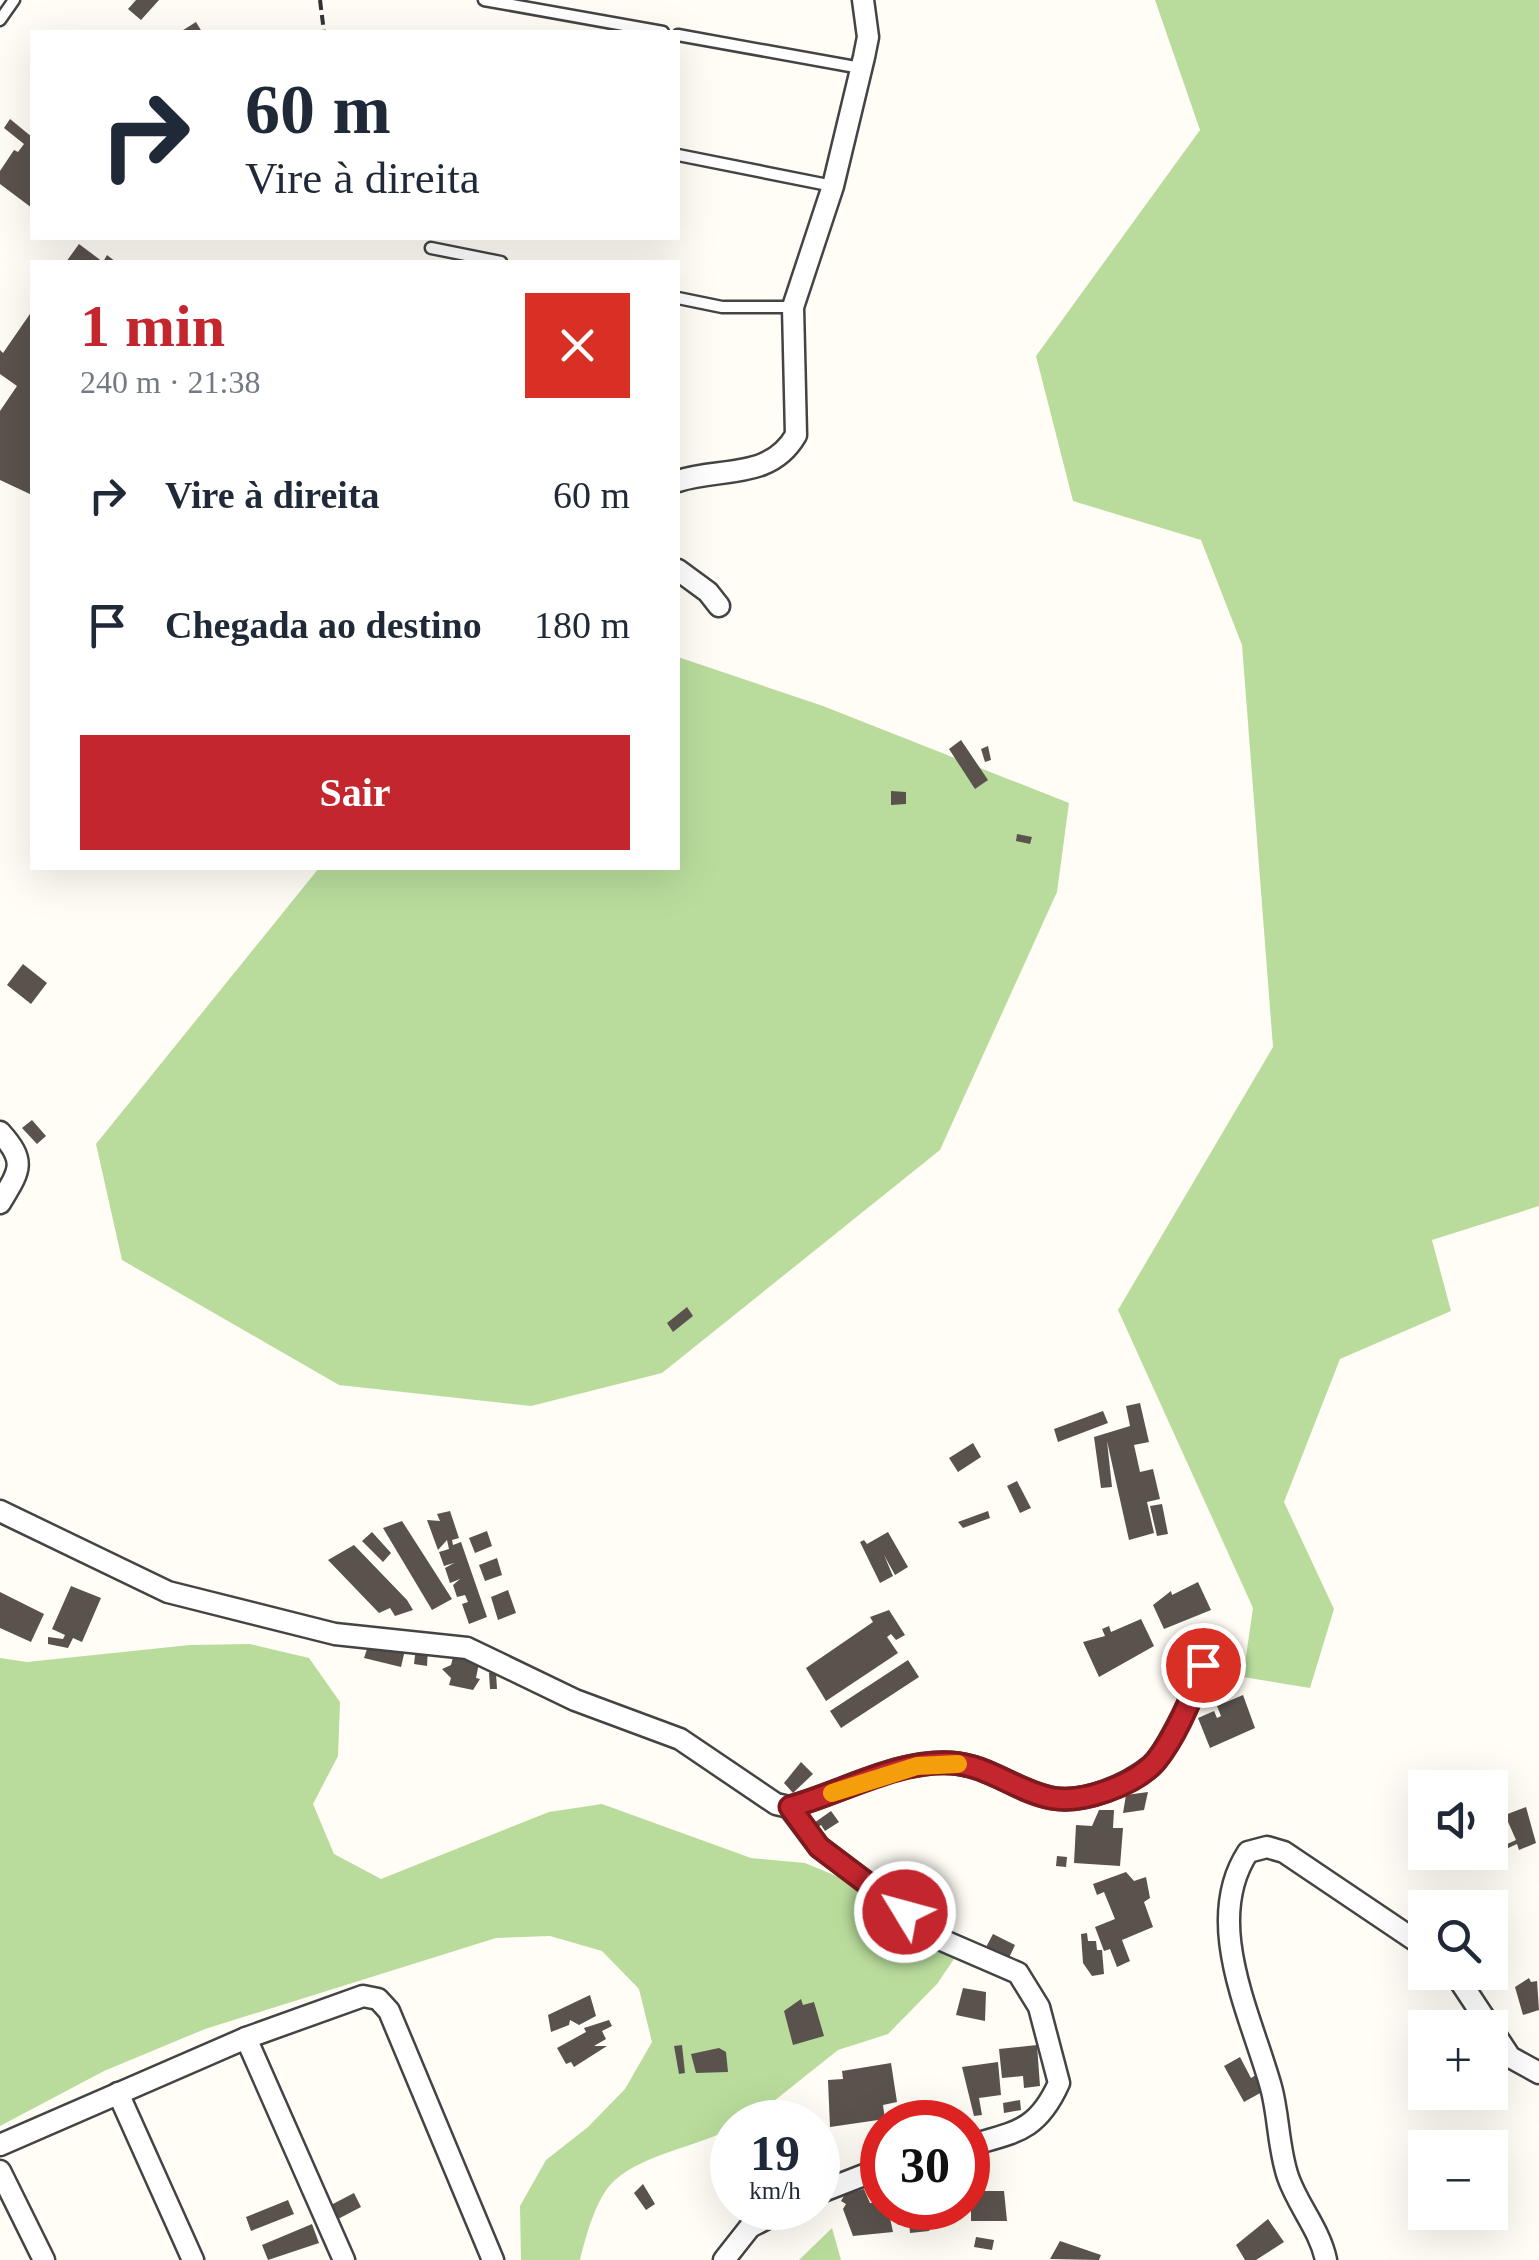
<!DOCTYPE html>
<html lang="pt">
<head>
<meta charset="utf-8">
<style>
	body { margin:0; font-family:"Times New Roman",serif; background:#f2f2f3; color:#1f2937; height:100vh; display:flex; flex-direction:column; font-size:38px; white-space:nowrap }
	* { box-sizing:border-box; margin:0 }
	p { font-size:32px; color:#747a83 }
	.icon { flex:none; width:55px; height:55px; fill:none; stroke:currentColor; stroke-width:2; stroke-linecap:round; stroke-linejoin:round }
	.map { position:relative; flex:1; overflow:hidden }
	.side { position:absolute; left:30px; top:260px; width:650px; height:610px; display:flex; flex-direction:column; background:#fff; border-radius:0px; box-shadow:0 10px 40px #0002 }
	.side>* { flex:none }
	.top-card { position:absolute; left:30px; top:30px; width:650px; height:210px; border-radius:0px; box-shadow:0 10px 40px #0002; background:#fff; color:#1f2937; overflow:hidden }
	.tools { position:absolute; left:1408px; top:1770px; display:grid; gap:20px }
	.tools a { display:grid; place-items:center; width:100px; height:100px; border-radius:0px; background:#fff; box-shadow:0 10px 40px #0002; font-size:50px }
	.speed { position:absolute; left:710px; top:2100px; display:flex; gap:20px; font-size:50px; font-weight:700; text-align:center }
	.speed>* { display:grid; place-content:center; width:130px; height:130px; border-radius:50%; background:#fff; box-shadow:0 10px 40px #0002; line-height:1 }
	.speed small { font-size:25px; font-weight:400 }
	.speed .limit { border:15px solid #d22; background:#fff; color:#111 }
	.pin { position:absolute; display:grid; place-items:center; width:85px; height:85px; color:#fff; margin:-42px; border:5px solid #fff; border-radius:50%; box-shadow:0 2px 10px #0007 }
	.me { position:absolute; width:110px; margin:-55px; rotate:307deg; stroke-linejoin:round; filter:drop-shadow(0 0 8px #0008) }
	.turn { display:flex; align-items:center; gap:35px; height:210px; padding:0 50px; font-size:45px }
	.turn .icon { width:130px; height:130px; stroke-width:2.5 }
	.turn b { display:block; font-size:70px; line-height:85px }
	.round { display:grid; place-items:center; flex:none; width:105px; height:105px; border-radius:0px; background:#f2f2f3 }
	.head { display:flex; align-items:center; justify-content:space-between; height:170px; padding:0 50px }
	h1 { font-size:60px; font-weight:700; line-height:75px; color:#c4262e }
	.primary-button { display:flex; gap:20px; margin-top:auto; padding:20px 50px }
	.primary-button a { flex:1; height:115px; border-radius:0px; background:#c4262e; color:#fff; font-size:40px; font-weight:700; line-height:115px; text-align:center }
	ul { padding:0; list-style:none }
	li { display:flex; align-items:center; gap:30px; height:130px; padding:0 50px }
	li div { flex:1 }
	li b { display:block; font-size:38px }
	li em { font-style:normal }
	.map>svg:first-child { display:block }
</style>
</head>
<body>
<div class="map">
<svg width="1539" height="2260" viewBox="0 0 1539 2260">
	<rect width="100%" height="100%" fill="#fffdf5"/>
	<g fill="#b9dc9c">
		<path d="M 1155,0 L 1539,0 L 1539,1206 L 1432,1240 L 1451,1311 L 1340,1359 L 1284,1502 L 1334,1609 L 1310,1688 L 1243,1677 L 1253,1608 L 1118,1310 L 1273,1047 L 1242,645 L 1201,540 L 1073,501 L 1036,356 L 1200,130 Z"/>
		<path d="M 678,657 L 823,706 L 1069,803 L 1057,892 L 940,1150 L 662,1373 L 531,1406 L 339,1385 L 122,1260 L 96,1144 L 319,868 L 678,868 Z"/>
		<path d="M 250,1644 L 309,1658 L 340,1702 L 338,1756 L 313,1804 L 334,1854 L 381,1879 L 549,1812 L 602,1804 L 751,1858 L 805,1863 L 839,1877 L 958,1953 L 937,1984 L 888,2034 L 838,2050 L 754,2117 L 732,2122 L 732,2128 C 697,2147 646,2153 615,2180 C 596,2197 586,2236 580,2260 L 521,2260 L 520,2206 L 546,2160 L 588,2127 L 625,2089 L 652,2042 L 639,1989 L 602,1951 L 550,1936 L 496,1938 L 205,2029 L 104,2071 L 0,2126 L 0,1658 L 27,1662 L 190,1645 Z"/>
		<path d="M 832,2228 L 841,2260 L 799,2260 Z"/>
	</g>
	<g fill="#5a524d">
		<path d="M 136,0 L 159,0 L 141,20 L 128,9 Z"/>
		<path d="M 196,22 L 202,32 L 180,32 Z"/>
		<path d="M 10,119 L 32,137 L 32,208 L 0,184 L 0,171 L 14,150 L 18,152 L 24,144 L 4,128 Z"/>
		<path d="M 79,244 L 103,262 L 107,255 L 116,262 L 66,262 Z"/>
		<path d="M 32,311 L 32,495 L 0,480 L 0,411 L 17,386 L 0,374 L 0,350 L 3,353 Z"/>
		<path d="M 961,740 L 988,780 L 975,789 L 949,749 Z"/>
		<path d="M 988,746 L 991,760 L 985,762 L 981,749 Z"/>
		<path d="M 891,791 L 906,792 L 906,804 L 891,805 Z"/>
		<path d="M 1017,834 L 1032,837 L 1030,844 L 1016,841 Z"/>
		<path d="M 23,964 L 47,983 L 31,1004 L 7,985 Z"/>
		<path d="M 32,1120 L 46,1136 L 37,1144 L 22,1128 Z"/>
		<path d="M 687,1307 L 693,1316 L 673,1332 L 667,1323 Z"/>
		<path d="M 1140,1403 L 1149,1442 L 1134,1445 L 1140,1472 L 1153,1469 L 1160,1499 L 1147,1502 L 1154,1533 L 1129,1540 L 1107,1441 L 1112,1487 L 1101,1488 L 1094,1437 L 1130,1426 L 1126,1406 Z"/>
		<path d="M 1103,1411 L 1108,1423 L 1058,1442 L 1054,1429 Z"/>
		<path d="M 973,1443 L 981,1457 L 958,1472 L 949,1458 Z"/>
		<path d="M 1017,1481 L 1031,1508 L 1020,1513 L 1007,1486 Z"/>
		<path d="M 1162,1504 L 1168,1534 L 1157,1536 L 1150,1506 Z"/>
		<path d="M 450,1511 L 459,1538 L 452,1540 L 453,1545 L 461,1542 L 487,1617 L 469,1624 L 462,1604 L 468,1602 L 465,1595 L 457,1597 L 453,1585 L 460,1579 L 450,1583 L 445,1568 L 454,1563 L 444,1566 L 439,1552 L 449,1549 L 447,1540 L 438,1550 L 427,1520 L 440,1521 L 437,1514 Z"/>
		<path d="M 988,1511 L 990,1518 L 963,1528 L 958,1522 Z"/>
		<path d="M 402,1521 L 452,1599 L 432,1610 L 383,1528 Z"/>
		<path d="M 487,1531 L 492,1546 L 475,1553 L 469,1538 Z"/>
		<path d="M 372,1532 L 391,1553 L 383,1562 L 362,1541 Z"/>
		<path d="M 888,1532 L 908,1567 L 895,1575 L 884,1555 L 893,1576 L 880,1583 L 860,1542 L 864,1540 L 867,1544 Z"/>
		<path d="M 354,1545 L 407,1600 L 413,1610 L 395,1616 L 390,1608 L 379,1613 L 328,1560 Z"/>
		<path d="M 497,1558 L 502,1575 L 485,1581 L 479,1565 Z"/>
		<path d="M 1198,1582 L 1211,1610 L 1164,1629 L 1153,1605 L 1171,1591 L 1172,1595 Z"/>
		<path d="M 71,1586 L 101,1598 L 82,1642 L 73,1638 L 68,1648 L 48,1644 L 48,1637 L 63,1639 L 65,1635 L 52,1629 Z"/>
		<path d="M 508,1590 L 516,1613 L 498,1620 L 491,1597 Z"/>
		<path d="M 0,1592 L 44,1614 L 31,1642 L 0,1628 Z"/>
		<path d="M 889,1610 L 905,1635 L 896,1640 L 891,1634 L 887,1637 L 898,1653 L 826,1701 L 806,1668 L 873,1622 L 870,1617 Z"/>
		<path d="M 1141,1619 L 1154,1646 L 1099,1677 L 1083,1642 L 1105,1636 L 1102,1629 L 1109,1626 L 1111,1632 Z"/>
		<path d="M 368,1646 L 405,1650 L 401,1667 L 364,1658 Z"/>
		<path d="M 416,1647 L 428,1648 L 427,1666 L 414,1664 Z"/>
		<path d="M 453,1657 L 479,1663 L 476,1678 L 480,1679 L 473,1690 L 449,1685 L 451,1678 L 442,1669 L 451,1665 Z"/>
		<path d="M 908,1660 L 919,1677 L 841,1728 L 830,1711 Z"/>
		<path d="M 489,1673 L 496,1673 L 497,1689 L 490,1689 Z"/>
		<path d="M 1243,1695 L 1255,1728 L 1210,1748 L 1198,1718 L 1214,1711 L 1217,1718 L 1221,1716 L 1217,1706 Z"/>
		<path d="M 801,1762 L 813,1774 L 793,1793 L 784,1783 Z"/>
		<path d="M 1148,1792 L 1144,1810 L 1123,1813 L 1126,1795 Z"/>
		<path d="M 1526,1807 L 1536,1843 L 1519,1850 L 1517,1844 L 1506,1849 L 1505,1845 L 1516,1840 L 1505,1815 Z"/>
		<path d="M 1099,1810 L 1114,1810 L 1113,1828 L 1123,1828 L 1120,1866 L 1074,1863 L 1076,1825 L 1092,1826 Z"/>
		<path d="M 831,1811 L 839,1822 L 825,1831 L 821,1825 L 818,1827 L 814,1823 Z"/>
		<path d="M 1057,1856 L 1067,1857 L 1066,1867 L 1056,1866 Z"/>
		<path d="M 1126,1872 L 1134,1881 L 1146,1877 L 1150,1898 L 1144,1902 L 1153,1927 L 1122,1940 L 1130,1961 L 1117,1967 L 1110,1949 L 1104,1951 L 1095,1927 L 1115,1919 L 1104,1892 L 1097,1895 L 1093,1884 Z"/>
		<path d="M 1087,1933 L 1088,1941 L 1096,1941 L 1097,1950 L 1102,1950 L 1104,1974 L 1092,1976 L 1083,1963 L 1081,1934 Z"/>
		<path d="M 993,1934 L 1015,1945 L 1008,1960 L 985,1949 Z"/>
		<path d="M 1529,1978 L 1531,1982 L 1537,1981 L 1539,2010 L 1523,2015 L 1515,1987 Z"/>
		<path d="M 963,1988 L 986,1992 L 985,2021 L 956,2015 Z"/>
		<path d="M 590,1995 L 596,2016 L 579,2025 L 570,2020 L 569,2025 L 551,2032 L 548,2015 Z"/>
		<path d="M 801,1999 L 803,2005 L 814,2002 L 824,2036 L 793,2045 L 784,2011 Z"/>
		<path d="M 609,2020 L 612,2026 L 602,2031 L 606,2039 L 594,2046 L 607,2046 L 574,2067 L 571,2062 L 566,2064 L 557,2048 L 586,2032 L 584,2028 Z"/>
		<path d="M 682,2045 L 685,2073 L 679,2074 L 674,2046 Z"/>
		<path d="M 1037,2045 L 1040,2086 L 1024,2088 L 1023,2076 L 1002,2078 L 999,2049 Z"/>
		<path d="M 719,2048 L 726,2052 L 728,2072 L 696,2073 L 691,2054 Z"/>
		<path d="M 1240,2057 L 1251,2078 L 1256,2075 L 1262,2092 L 1244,2102 L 1224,2066 Z"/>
		<path d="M 998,2062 L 1001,2095 L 979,2098 L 982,2115 L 974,2116 L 962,2067 Z"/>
		<path d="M 891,2063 L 897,2102 L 883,2105 L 885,2119 L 830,2127 L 828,2080 L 843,2079 L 842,2071 Z"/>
		<path d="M 1020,2100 L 1021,2110 L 1004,2113 L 1003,2103 Z"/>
		<path d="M 643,2184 L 655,2204 L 646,2210 L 634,2193 Z"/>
		<path d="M 864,2189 L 870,2203 L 882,2201 L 882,2208 L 904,2208 L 907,2223 L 898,2225 L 897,2217 L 890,2218 L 893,2232 L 853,2236 L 843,2209 L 846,2204 L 841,2201 L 845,2194 Z"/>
		<path d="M 971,2191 L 1004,2191 L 1007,2221 L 971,2221 Z"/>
		<path d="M 354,2193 L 361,2207 L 338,2219 L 331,2205 Z"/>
		<path d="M 288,2200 L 294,2214 L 251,2231 L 246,2217 Z"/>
		<path d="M 908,2208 L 958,2208 L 959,2212 L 951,2213 L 952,2220 L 934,2222 L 929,2231 L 910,2233 Z"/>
		<path d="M 1268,2219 L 1284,2242 L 1256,2260 L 1245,2260 L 1236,2245 Z"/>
		<path d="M 312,2224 L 319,2243 L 268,2260 L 262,2245 Z"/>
		<path d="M 976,2237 L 994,2240 L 992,2250 L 974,2247 Z"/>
		<path d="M 1060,2241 L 1101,2255 L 1099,2260 L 1050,2259 Z"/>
	</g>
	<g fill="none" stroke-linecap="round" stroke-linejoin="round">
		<g stroke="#444" stroke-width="15">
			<g id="lane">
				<path d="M 484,0 L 663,32"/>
				<path d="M 0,20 L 14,0"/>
				<path d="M 678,35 L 861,68"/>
				<path d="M 678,155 L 833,186"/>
				<path d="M 431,248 L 501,262"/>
				<path d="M 678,298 L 722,307 L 793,307"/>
			</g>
		</g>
		<g stroke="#444" stroke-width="25">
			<g id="street">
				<path d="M 678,481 C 722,467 770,480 796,435 L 793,307 L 833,186 L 864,57 L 868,37 L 863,0"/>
				<path d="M 678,570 L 708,592 L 719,606"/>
				<path d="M 0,1132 C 27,1162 20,1170 0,1203"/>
				<path d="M 0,1511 L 168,1592 L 335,1634 L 467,1648 L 575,1700 L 680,1739 L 776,1804 L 789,1807 C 841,1793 897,1759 951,1763 C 988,1765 1016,1791 1052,1798 C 1083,1804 1126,1786 1151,1766 C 1165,1754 1201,1683 1203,1664 C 1203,1657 1201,1649 1201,1642"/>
				<path d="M 789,1807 L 819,1847 L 944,1941 L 1018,1973 L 1039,2007 L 1059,2083 C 1037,2132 1015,2132 968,2146"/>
				<path d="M 1454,1972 L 1510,2057 L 1539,2073"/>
				<path d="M 246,2038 L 344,2260"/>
				<path d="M 118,2093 L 193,2260"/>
				<path d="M 0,2145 L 246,2038 L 363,1996 L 378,1999 L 389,2011 L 493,2260"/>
				<path d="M 0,2171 L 44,2260"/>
				<path d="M 818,2193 L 882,2168"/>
				<path d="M 724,2260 L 750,2227 L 787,2208"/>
				<path d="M 1326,2260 C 1320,2230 1298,2206 1288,2177 C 1278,2148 1279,2116 1271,2087 C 1251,2015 1202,1922 1248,1852 L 1267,1847 L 1284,1852 L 1425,1947"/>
			</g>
		</g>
		<path stroke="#333" stroke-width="4" stroke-dasharray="10 5" stroke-linecap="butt" d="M 320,0 L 324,32"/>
		<use href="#lane" stroke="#fff" stroke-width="10"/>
		<use href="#street" stroke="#fff" stroke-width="20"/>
	</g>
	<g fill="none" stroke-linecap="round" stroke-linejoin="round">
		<g stroke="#7f191e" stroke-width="25">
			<path id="route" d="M 905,1912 L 819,1847 L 790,1807 C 841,1793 897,1760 951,1763 C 988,1765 1016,1791 1051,1798 C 1082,1804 1135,1785 1156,1761 C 1176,1736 1193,1695 1203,1665"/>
		</g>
		<use href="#route" stroke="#c4262e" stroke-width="18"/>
		<path stroke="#f59e0b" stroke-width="18" d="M 832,1793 L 917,1766 L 958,1764"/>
	</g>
</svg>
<div class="tools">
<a><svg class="icon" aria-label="sound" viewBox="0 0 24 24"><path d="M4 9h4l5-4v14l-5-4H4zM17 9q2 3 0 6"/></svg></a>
<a><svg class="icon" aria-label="search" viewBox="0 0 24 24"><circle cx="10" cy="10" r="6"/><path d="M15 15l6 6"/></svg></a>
<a>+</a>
<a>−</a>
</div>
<div class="speed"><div>19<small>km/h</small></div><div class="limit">30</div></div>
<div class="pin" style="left:1203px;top:1665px;background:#d93025"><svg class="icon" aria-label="arrive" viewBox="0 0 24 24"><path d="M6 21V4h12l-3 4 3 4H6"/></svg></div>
<svg class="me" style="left:905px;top:1912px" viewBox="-20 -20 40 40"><circle r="17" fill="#c4262e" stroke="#fff" stroke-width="3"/><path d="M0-11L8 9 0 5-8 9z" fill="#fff"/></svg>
<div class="top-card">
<div class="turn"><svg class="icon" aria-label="right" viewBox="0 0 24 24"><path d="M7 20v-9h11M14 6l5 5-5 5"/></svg><div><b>60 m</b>Vire à direita</div></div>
</div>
<section class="side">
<div class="head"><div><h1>1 min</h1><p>240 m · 21:38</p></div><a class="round" style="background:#d93025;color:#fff"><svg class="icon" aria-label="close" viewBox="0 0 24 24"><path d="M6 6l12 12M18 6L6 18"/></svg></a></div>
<ul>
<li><svg class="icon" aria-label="right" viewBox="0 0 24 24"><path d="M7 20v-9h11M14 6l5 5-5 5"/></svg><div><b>Vire à direita</b></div><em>60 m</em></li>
<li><svg class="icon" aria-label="arrive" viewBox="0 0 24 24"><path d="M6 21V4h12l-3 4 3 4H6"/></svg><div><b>Chegada ao destino</b></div><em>180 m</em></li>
</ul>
<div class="primary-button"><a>Sair</a></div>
</section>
</div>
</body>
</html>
